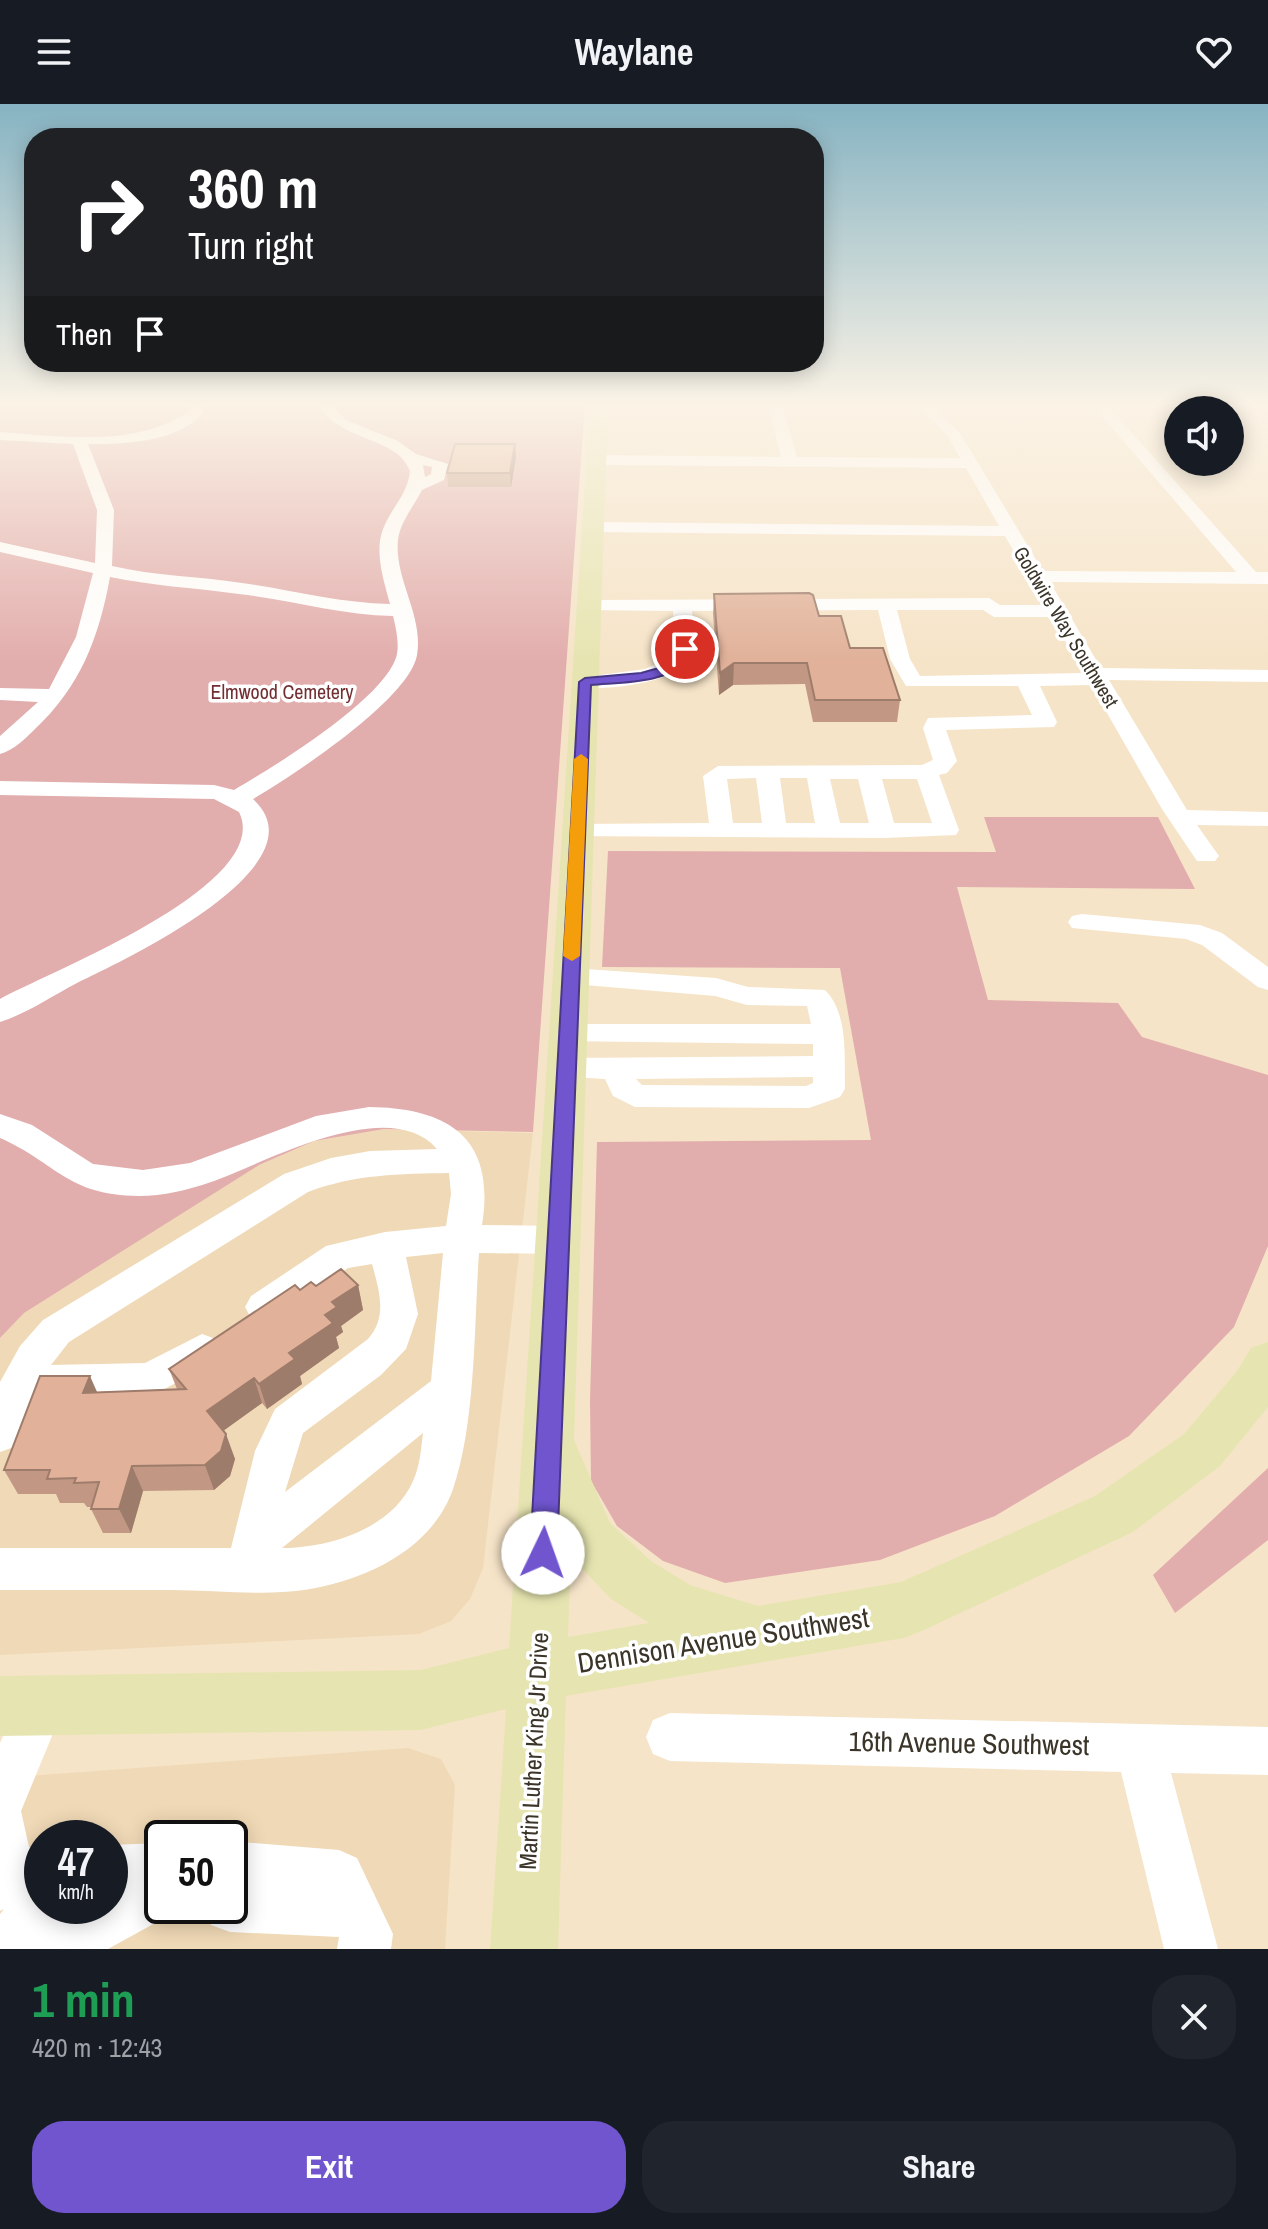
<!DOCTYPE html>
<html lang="en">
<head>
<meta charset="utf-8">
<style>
	body { margin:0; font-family:"Archivo Narrow",sans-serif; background:#20242c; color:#f1f3f6; height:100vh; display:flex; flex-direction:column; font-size:30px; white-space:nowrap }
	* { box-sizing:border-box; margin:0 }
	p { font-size:26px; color:#9ea1a6 }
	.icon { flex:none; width:44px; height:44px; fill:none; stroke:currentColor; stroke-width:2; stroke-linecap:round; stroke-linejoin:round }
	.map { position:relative; height:1845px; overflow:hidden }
	.side { display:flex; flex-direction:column; background:#171b24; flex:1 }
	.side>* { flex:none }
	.banner { position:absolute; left:24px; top:24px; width:800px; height:244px; border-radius:32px; box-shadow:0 4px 20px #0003; background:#202124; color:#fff; overflow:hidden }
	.controls { position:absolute; left:1164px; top:292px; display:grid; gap:16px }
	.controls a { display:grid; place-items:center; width:80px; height:80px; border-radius:50%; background:#171b24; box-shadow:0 4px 20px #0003; font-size:40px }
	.speed { position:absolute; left:24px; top:1716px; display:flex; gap:16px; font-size:40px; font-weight:700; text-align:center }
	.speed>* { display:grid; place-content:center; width:104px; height:104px; border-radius:50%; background:#171b24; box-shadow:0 4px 20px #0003; line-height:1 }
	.speed small { font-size:20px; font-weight:400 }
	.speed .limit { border:4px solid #111; border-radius:12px; background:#fff; color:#111 }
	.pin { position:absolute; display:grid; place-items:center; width:68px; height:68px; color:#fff; margin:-34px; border:4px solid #fff; border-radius:50%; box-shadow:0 2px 8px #0007 }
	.me { position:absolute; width:88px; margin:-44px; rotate:3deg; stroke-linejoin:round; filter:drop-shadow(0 0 6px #0008) }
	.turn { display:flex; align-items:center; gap:28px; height:168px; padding:0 32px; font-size:36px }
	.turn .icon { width:104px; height:104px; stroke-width:2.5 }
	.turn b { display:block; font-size:56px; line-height:68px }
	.then { display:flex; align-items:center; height:76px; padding:0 32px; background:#0003; gap:16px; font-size:30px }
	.round { display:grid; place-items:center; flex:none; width:84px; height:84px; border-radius:32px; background:#20242c }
	.overview { display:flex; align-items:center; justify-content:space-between; height:136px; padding:0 32px }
	h1 { font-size:48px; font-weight:800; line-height:60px; color:#1e9e55 }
	.button { display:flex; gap:16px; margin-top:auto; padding:16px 32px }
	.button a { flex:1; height:92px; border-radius:32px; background:#7055cf; color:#fff; font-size:32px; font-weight:800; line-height:92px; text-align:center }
	.button a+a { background:#20242c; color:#f1f3f6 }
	header { display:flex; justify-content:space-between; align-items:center; height:104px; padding:0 32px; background:#171b24; font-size:36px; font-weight:800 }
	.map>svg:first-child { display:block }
</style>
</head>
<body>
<header><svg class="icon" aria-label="menu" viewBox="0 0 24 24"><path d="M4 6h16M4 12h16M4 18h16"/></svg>Waylane<svg class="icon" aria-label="heart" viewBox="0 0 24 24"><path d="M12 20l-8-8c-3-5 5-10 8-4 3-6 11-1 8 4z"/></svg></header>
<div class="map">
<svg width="1268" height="1845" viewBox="0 0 1268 1845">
	<rect width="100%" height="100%" fill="#f6e4c8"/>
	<g fill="#f0d9b6" fill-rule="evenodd">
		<path d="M 384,1025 L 533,1029 L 483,1464 L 470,1495 L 451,1517 L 419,1530 L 0,1551 L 0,1234 L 24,1209 L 259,1061 L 314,1037 Z"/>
		<path d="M 408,1644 L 441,1655 L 455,1681 L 445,1845 L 0,1845 L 0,1674 ZM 42,1734 L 110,1734 L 110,1802 L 42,1802 ZM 162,1734 L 230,1734 L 230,1802 L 162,1802 Z"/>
	</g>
	<g fill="#e2adad">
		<path d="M 0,299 L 585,299 L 533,1028 L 384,1025 L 314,1037 L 259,1061 L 24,1209 L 0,1234 Z"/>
		<path d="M 984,713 L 1158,713 L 1195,785 L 957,783 L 988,896 L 1118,899 L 1142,933 L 1268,971 L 1268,1142 L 1234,1223 L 1129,1332 L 995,1412 L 880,1456 L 725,1479 L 663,1457 L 617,1422 L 591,1377 L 590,1298 L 597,1038 L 871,1036 L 840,864 L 602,863 L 608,747 L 996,748 Z"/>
		<path d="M 1268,1364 L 1268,1436 L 1175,1509 L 1153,1471 Z"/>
	</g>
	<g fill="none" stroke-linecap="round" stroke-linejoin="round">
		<g fill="#fff" fill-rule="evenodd">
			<path d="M 190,299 L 204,299 L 203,309 C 176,339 126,340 88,340 L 114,406 L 112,462 C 155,472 198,472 242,479 C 292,486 339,499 390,500 C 384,477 374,448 383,425 C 391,404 408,390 410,367 C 396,331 342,340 316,299 L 330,299 L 346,316 L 398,337 L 416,350 L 448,360 L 444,376 L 422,386 C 414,402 400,418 398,436 C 394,475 424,512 417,551 C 409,596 292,672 253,695 C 327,762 120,858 77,879 C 52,892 26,910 0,918 L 0,895 C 47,869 275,781 239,708 L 214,695 L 0,691 L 0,677 L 214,681 L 234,686 C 275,662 380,598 396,554 C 400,542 396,524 393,512 C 340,511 291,496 239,490 C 196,484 153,482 110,473 C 99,534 80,583 35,625 C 25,635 14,646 0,650 L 0,632 L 38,598 L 0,596 L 0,584 L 49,585 L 76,533 L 93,469 L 0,448 L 0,438 L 95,459 L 97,406 L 73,340 L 0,336 L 0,328 C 60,332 137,344 189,307 ZM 423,361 L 432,363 L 431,370 L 425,373 Z"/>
			<path d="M 768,299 L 782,299 L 797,353 L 960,354 L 947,331 L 914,299 L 929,299 L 960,329 L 1043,467 L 1236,468 L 1095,304 L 1107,301 L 1256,468 L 1268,468 L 1268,480 L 1050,478 L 1101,564 L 1268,566 L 1268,578 L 1109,576 L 1187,706 L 1268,708 L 1268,722 L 1197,721 L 1219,752 L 1215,757 L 1197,757 L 1162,705 L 1091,581 L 1040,582 L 1057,618 L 1054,623 L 946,626 L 957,657 L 947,669 L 939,671 L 959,726 L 956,731 L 884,734 L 569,732 L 566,727 L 569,722 L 578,720 L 709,719 L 703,672 L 718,662 L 922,661 L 933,656 L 923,624 L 928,614 L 1032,611 L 1018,582 L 906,582 L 890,555 L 878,506 L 692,507 L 695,555 C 677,577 604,589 578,582 L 574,578 L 578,574 L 645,565 L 675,552 L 673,507 L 582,506 L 579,502 L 589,496 L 989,494 L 1000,501 L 1045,501 L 1005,432 L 592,428 L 583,423 L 592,418 L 999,422 L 966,364 L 596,361 L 588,356 L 596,351 L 781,353 ZM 897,506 L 983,506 L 994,513 L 1051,513 L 1084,569 L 920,572 L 910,555 ZM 756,674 L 762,719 L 733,719 L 727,675 ZM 780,674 L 807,674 L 815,719 L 786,719 ZM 830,675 L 858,675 L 869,719 L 840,719 ZM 882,675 L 917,675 L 932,719 L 894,719 Z"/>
			<path d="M 1082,810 L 1200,821 L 1222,829 L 1268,863 L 1268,886 L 1258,883 L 1202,841 L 1186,835 L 1072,824 L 1068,818 L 1072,812 Z"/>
			<path d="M 571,864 L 716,874 L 748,883 L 825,886 C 849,910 844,954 845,985 L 840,993 L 809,1004 L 635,1003 L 613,992 L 605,975 L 555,972 L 550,965 L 555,958 L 566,954 L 813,952 L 813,940 L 557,937 L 553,930 L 557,923 L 568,920 L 811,920 L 807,902 L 747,901 L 715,892 L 561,879 L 557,873 L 561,867 ZM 813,973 L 813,979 L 806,982 L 642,981 L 636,975 Z"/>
			<path d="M 369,1003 C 450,1004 496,1035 482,1121 L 558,1122 L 571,1126 L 576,1136 L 571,1146 L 558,1150 L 479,1149 C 474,1220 476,1318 453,1385 C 432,1446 364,1477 304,1486 C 262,1492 214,1486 171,1486 C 114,1486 57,1486 0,1486 L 0,1444 L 231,1444 L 255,1347 L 275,1305 L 368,1235 C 388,1213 379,1186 372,1160 L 348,1164 L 277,1214 L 264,1218 L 251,1214 L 245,1203 L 251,1192 L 326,1142 L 385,1128 L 446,1122 L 451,1090 L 449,1069 C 400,1070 355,1070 308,1088 L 69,1238 L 51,1261 L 145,1259 L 202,1230 L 216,1235 L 221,1246 L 216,1257 L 150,1293 L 35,1295 L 14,1343 L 0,1348 L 0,1278 L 20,1242 L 43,1216 L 284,1070 L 331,1054 L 370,1047 L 437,1045 C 388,989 263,1060 211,1078 C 188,1086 163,1092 139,1092 C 66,1091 57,1059 0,1034 L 0,1010 L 32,1021 L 93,1060 L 143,1066 L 190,1059 L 316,1012 ZM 443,1149 L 431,1277 L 285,1388 L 303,1329 L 381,1271 L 406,1245 L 418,1210 L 406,1153 ZM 423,1329 C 421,1345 420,1362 413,1377 C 392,1425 329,1444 282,1444 Z"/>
			<path d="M 40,1579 L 57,1586 L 64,1603 L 21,1707 L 29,1743 L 42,1743 L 42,1802 L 110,1802 L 110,1741 L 162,1739 L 163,1802 L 157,1818 L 108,1845 L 0,1845 L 0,1810 L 4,1805 L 0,1807 L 0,1639 L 23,1586 Z"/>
			<path d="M 670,1609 L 1268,1623 L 1268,1671 L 1171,1669 L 1218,1845 L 1164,1845 L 1121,1668 L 670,1657 L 653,1650 L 646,1633 L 653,1616 Z"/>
			<path d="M 230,1737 L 339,1746 L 357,1754 L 393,1830 L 391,1845 L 337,1845 L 339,1833 L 230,1828 L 211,1821 L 204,1802 L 230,1802 Z"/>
		</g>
		<path fill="#e6e5b1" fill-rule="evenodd" d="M 590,299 L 608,299 L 574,1336 L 610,1419 L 651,1457 L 690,1481 L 758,1502 L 901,1478 L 1095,1392 L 1184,1330 L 1237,1267 L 1251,1244 L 1268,1238 L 1268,1303 L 1220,1362 L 1133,1428 L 924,1526 L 904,1534 L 566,1592 L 558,1845 L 490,1845 L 506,1605 L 421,1626 L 0,1632 L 0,1572 L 421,1566 L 509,1544 ZM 571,1453 L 611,1495 L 649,1519 L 568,1533 Z"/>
	</g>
	<g fill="#c29884">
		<path d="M 515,340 L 516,353 L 511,383 L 448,383 L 447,369 Z"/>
		<path d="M 714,490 L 819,512 L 900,596 L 897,618 L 813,618 L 805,580 L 733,581 L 719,591 L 713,510 Z"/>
		<path d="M 358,1181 L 363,1206 L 341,1222 L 343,1228 L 336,1233 L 339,1244 L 300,1272 L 302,1280 L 267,1305 L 262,1299 L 223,1327 L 235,1355 L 230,1372 L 214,1386 L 143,1387 L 131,1429 L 103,1429 L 91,1405 L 91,1403 L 87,1403 L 84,1399 L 60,1399 L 56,1390 L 18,1390 L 4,1366 L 97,1288 L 177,1285 L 169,1265 L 300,1186 L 316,1182 Z"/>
	</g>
	<g fill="#9e7c6b">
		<path d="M 515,340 L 516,353 L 511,383 L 510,369 Z"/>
		<path d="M 734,559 L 733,581 L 719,591 L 720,569 Z"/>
		<path d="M 358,1181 L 363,1206 L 341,1222 L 343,1228 L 336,1233 L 339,1244 L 300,1272 L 302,1280 L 267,1305 L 259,1280 L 325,1211 L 332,1198 Z"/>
		<path d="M 90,1272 L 101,1297 L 83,1289 Z"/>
		<path d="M 254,1274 L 262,1299 L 216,1332 L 207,1307 Z"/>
		<path d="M 226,1330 L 235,1355 L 230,1372 L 214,1386 L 205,1361 Z"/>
		<path d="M 132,1362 L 143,1387 L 131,1429 L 119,1405 Z"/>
	</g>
	<g fill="#e1b199" stroke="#9e7c6b" stroke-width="2">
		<path d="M 455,340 L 515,340 L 510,369 L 447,369 Z"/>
		<path d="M 809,489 L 813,491 L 819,512 L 841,512 L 850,544 L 883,544 L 900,596 L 815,596 L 807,559 L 734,559 L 720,569 L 714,490 Z"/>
		<path d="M 341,1165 L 358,1181 L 332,1198 L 337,1203 L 325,1211 L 333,1219 L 289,1249 L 295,1255 L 259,1280 L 254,1274 L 207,1307 L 226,1330 L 221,1347 L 205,1361 L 132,1362 L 119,1405 L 91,1405 L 99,1378 L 74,1379 L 76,1374 L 47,1375 L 50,1366 L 4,1366 L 40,1272 L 90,1272 L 83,1289 L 186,1285 L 169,1265 L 295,1181 L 300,1186 L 311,1178 L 316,1182 Z"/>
	</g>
	<linearGradient id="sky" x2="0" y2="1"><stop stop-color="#86b3c2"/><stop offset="0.54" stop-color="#fbf3e6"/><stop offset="1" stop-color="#fbf3e6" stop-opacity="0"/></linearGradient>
	<rect width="1268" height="557" fill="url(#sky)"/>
	<path fill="#7055cf" stroke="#493787" stroke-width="2" d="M 680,542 L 689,542 L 691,555 C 666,580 624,578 591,581 L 557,1449 L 553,1458 L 543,1462 L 534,1458 L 530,1449 L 579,578 L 585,574 L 641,569 L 666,562 L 678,554 Z"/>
	<path fill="#f59e0b" d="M 581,650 L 588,655 L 580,852 L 572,857 L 563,852 L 574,655 Z"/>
	<g text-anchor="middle" stroke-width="7" stroke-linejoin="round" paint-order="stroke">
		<g font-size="20" fill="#3b3429" stroke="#fff">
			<text transform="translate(1066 523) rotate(59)" y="7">Goldwire Way Southwest</text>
		</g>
		<g font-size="20" fill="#722f33" stroke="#fff">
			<text x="282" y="595">Elmwood Cemetery</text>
		</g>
		<g font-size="24" fill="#3b3429" stroke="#fff">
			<text transform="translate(534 1647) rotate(-87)" y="8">Martin Luther King Jr Drive</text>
		</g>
		<g font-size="28" fill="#3b3429" stroke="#fff">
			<text transform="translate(723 1536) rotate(-9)" y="10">Dennison Avenue Southwest</text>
			<text transform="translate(969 1639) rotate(1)" y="10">16th Avenue Southwest</text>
		</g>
	</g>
</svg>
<div class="controls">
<a><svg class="icon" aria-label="sound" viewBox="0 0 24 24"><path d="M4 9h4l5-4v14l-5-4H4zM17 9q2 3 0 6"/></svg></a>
</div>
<div class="speed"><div>47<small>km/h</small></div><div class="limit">50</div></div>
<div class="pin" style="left:685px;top:545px;background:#d93025"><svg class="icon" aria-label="arrive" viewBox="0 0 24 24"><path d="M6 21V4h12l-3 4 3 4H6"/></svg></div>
<svg class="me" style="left:543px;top:1449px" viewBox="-20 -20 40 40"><circle r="19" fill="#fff"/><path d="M0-13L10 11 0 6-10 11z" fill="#7055cf"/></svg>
<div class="banner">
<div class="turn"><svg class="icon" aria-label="right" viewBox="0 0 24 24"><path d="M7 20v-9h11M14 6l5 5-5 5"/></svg><div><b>360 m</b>Turn right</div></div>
<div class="then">Then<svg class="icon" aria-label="arrive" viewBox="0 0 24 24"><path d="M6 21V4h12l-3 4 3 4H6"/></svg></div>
</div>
</div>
<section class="side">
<div class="overview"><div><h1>1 min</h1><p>420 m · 12:43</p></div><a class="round"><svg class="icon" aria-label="close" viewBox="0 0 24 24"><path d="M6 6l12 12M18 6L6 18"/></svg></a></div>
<div class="button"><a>Exit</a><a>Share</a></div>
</section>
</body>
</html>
